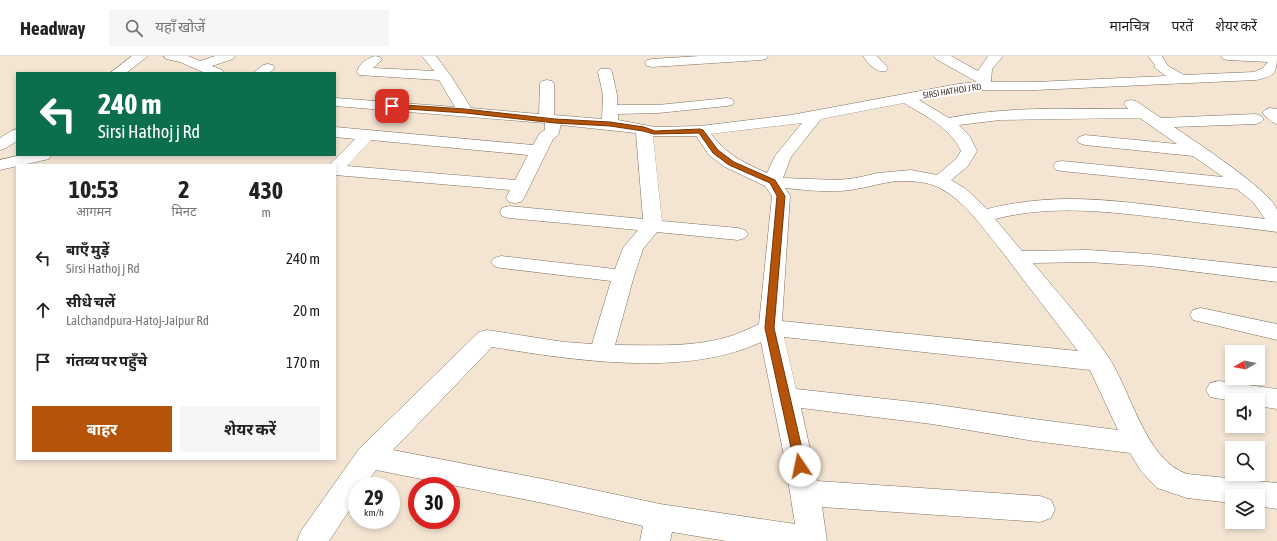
<!DOCTYPE html>
<html lang="hi">
<head>
<meta charset="utf-8">
<style>
	body { margin:0; font-family:"Asap Condensed","Noto Sans Devanagari",sans-serif; background:#f6f6f6; color:#222; height:100vh; display:flex; flex-direction:column; font-size:15px; white-space:nowrap }
	* { box-sizing:border-box; margin:0 }
	p { font-size:13px; color:#767676 }
	.icon { flex:none; width:22px; height:22px; fill:none; stroke:currentColor; stroke-width:2; stroke-linecap:round; stroke-linejoin:round }
	.map { position:relative; flex:1; overflow:hidden }
	.panel { position:absolute; left:16px; top:108px; width:320px; height:296px; display:flex; flex-direction:column; background:#fff; border-radius:0px; box-shadow:0 2px 6px #0003 }
	.panel>* { flex:none }
	.banner { position:absolute; left:16px; top:16px; width:320px; height:84px; border-radius:0px; box-shadow:0 2px 6px #0003; background:#0b6e4f; color:#fff; overflow:hidden }
	.needle { width:26px; rotate:261deg }
	.controls { position:absolute; left:1225px; top:289px; display:grid; gap:8px }
	.controls a { display:grid; place-items:center; width:40px; height:40px; border-radius:0px; background:#fff; box-shadow:0 2px 6px #0003; font-size:20px }
	.speed { position:absolute; left:348px; top:421px; display:flex; gap:8px; font-size:20px; font-weight:700; text-align:center }
	.speed>* { display:grid; place-content:center; width:52px; height:52px; border-radius:50%; background:#fff; box-shadow:0 2px 6px #0003; line-height:1 }
	.speed small { font-size:10px; font-weight:400 }
	.speed .limit { border:6px solid #d22; background:#fff; color:#111 }
	.pin { position:absolute; display:grid; place-items:center; width:34px; height:34px; color:#fff; margin:-17px; border-radius:8px; box-shadow:0 2px 6px #0006 }
	.me { position:absolute; width:44px; margin:-22px; rotate:349deg; stroke-linejoin:round; filter:drop-shadow(0 0 3px #0008) }
	.turn { display:flex; align-items:center; gap:14px; height:84px; padding:0 16px; font-size:18px }
	.turn .icon { width:52px; height:52px; stroke-width:2.5 }
	.turn b { display:block; font-size:28px; line-height:34px }
	.eta { display:flex; justify-content:space-evenly; align-items:center; height:68px; text-align:center }
	.eta b { font-size:24px; font-weight:700; line-height:28px }
	.action { display:flex; gap:8px; margin-top:auto; padding:8px 16px }
	.action a { flex:1; height:46px; border-radius:0px; background:#b45309; color:#fff; font-size:16px; font-weight:700; line-height:46px; text-align:center }
	.action a+a { background:#f6f6f6; color:#222 }
	ul { padding:0; list-style:none }
	li { display:flex; align-items:center; gap:12px; height:52px; padding:0 16px }
	li div { flex:1 }
	li b { display:block; font-size:15px }
	li em { font-style:normal }
	header { display:flex; align-items:center; gap:24px; box-sizing:border-box; height:56px; padding:0 20px; background:#fff; border-bottom:1px solid #e0e0e0 }
	header strong { font-size:19px }
	nav { display:flex; gap:22px; margin-inline-start:auto; font-size:14px }
	.search { width:280px; height:36px; background:#f6f6f6; display:flex; align-items:center; gap:10px; box-sizing:border-box; padding:0 14px; border-radius:0px; color:#767676; font-size:15px }
	.map>svg:first-child { display:block }
</style>
</head>
<body>
<header>
<strong>Headway</strong>
<div class="search"><svg class="icon" aria-label="search" viewBox="0 0 24 24"><circle cx="10" cy="10" r="6"/><path d="M15 15l6 6"/></svg>यहाँ खोजें</div>
<nav><a>मानचित्र</a><a>परतें</a><a>शेयर करें</a></nav>
</header>
<div class="map">
<svg width="1277" height="485" viewBox="0 0 1277 485">
	<rect width="100%" height="100%" fill="#f4e5d3"/>
	<g fill="none" stroke-linecap="round" stroke-linejoin="round">
		<g stroke="#7d7060" stroke-width="1">
			<g id="minor">
				<path d="M 132,0 L 148,0 L 126,17 L 110,17 Z"/>
				<path d="M 164,0 L 188,0 L 200,5 L 215,0 L 235,0 L 233,3 L 212,10 L 222,14 L 224,17 L 205,17 L 180,6 L 166,3 Z"/>
				<path d="M 375,0 L 380,1 L 382,4 L 373,12 L 434,15 L 422,0 L 436,0 L 451,20 L 471,52 L 539,58 L 540,28 L 542,25 L 547,24 L 552,25 L 554,28 L 554,59 L 602,63 L 603,39 L 598,16 L 600,13 L 610,13 L 612,16 L 617,39 L 617,49 L 658,49 L 727,42 L 732,43 L 734,46 L 732,49 L 727,50 L 658,57 L 618,58 L 618,64 L 655,71 L 700,70 L 791,59 L 958,28 L 977,26 L 936,3 L 934,0 L 951,0 L 978,15 L 988,0 L 1003,0 L 992,13 L 991,26 L 1035,26 L 1166,20 L 1154,11 L 1155,9 L 1148,0 L 1162,0 L 1168,10 L 1184,19 L 1254,16 L 1263,12 L 1268,6 L 1228,4 L 1223,3 L 1221,0 L 1277,0 C 1277,18 1274,20 1256,24 L 1035,34 L 985,34 L 958,36 L 919,44 L 949,62 C 1008,50 1068,53 1128,53 L 1124,48 L 1126,45 L 1131,44 L 1136,45 L 1161,62 L 1256,58 L 1261,60 L 1264,63 L 1261,66 L 1256,68 L 1174,71 C 1193,84 1273,136 1277,154 C 1277,161 1277,169 1277,176 C 1242,171 1206,168 1171,163 C 1111,156 1054,148 995,163 L 1022,195 L 1088,194 L 1150,198 L 1277,212 L 1277,226 L 1150,210 L 1088,206 L 1033,207 C 1058,237 1085,267 1107,299 C 1131,333 1144,403 1187,418 L 1277,427 L 1277,453 L 1258,450 L 1258,440 L 1232,440 L 1232,447 L 1187,442 L 1157,432 L 1141,415 L 1130,397 L 1034,385 L 932,368 L 801,352 L 817,425 L 1040,440 L 1051,444 L 1055,453 L 1051,462 L 1040,466 L 822,451 L 827,485 L 726,485 L 672,476 L 670,485 L 640,485 L 643,470 L 548,448 L 376,414 L 365,430 L 357,430 L 357,443 L 329,485 L 297,485 L 301,475 L 359,393 L 479,276 L 487,274 L 564,286 L 592,288 L 611,225 L 501,212 L 494,210 L 491,206 L 494,202 L 501,200 L 615,213 L 623,192 L 638,174 L 509,162 L 502,160 L 500,156 L 502,152 L 509,150 L 643,163 L 636,77 L 561,69 C 558,75 562,77 553,83 L 524,142 L 521,146 L 515,147 L 509,146 L 506,142 L 510,134 L 335,119 L 335,109 L 329,109 L 355,83 L 335,81 L 335,71 L 533,89 L 540,77 L 545,74 L 545,67 L 335,50 L 335,42 L 455,51 L 439,24 L 359,19 L 357,16 C 358,8 368,2 375,0 ZM 904,47 C 925,60 950,71 961,95 L 956,103 L 937,119 L 911,114 L 878,117 L 856,122 L 839,124 L 783,122 L 791,101 L 821,63 ZM 1140,62 L 1177,88 L 1085,79 L 1079,81 L 1077,84 L 1079,87 L 1085,89 L 1193,100 L 1223,121 L 1062,105 L 1056,106 L 1053,110 L 1056,114 L 1062,115 L 1237,133 L 1253,146 L 1265,163 C 1233,159 1200,155 1168,151 C 1102,143 1053,137 987,153 L 966,133 L 951,124 L 968,110 L 977,95 L 969,79 L 959,69 L 1000,64 ZM 802,67 L 775,100 L 767,117 C 743,106 728,100 711,78 ZM 653,80 L 696,80 L 709,99 L 725,111 L 765,130 L 772,140 L 759,268 C 751,272 742,276 734,279 C 696,292 654,289 615,289 L 634,220 L 643,193 L 657,176 L 738,184 L 745,182 L 748,178 L 745,174 L 738,172 L 662,165 ZM 371,84 L 528,99 L 515,124 L 347,110 ZM 896,125 C 912,125 926,125 940,132 C 965,145 983,172 1000,193 C 1026,227 1052,261 1078,295 L 782,265 L 790,140 L 785,132 C 806,134 829,137 850,134 C 866,132 880,127 896,125 ZM 784,281 L 1090,314 L 1118,374 L 1034,363 L 932,348 L 796,333 ZM 761,286 L 785,405 L 795,468 L 660,448 L 548,424 L 393,394 L 492,291 C 573,304 685,322 761,286 Z"/>
				<path d="M 700,0 L 768,0 L 766,3 L 761,4 L 652,11 L 647,10 L 645,7 L 647,4 L 652,3 Z"/>
				<path d="M 863,0 L 877,0 L 888,12 L 886,15 C 875,17 869,8 863,0 Z"/>
				<path d="M 268,8 L 273,9 L 275,12 L 269,17 L 253,17 L 263,9 Z"/>
				<path d="M 1270,52 L 1277,53 L 1277,68 L 1272,66 L 1262,57 L 1265,54 Z"/>
				<path d="M 17,73 L 17,85 L 6,92 L 0,94 L 0,82 L 11,75 Z"/>
				<path d="M 21,99 L 51,99 L 49,103 L 0,114 L 0,104 Z"/>
				<path d="M 1201,252 L 1277,268 L 1277,284 L 1193,264 L 1190,259 L 1193,254 Z"/>
				<path d="M 1219,325 L 1277,333 L 1277,353 L 1258,350 L 1258,344 L 1232,344 L 1232,345 L 1210,341 L 1206,334 L 1210,327 Z"/>
			</g>
		</g>
		<use href="#minor" fill="#fff" fill-rule="evenodd"/>
	</g>
	<path fill="#b45309" stroke="#753606" d="M 389,48 L 465,53 L 555,63 L 610,66 L 644,71 L 655,75 L 700,73 L 703,74 L 718,94 L 734,106 L 775,124 L 785,140 L 774,272 L 806,410 L 805,413 L 800,415 L 796,413 L 795,410 L 765,272 L 777,140 L 770,127 L 729,109 L 713,97 L 699,77 L 654,78 L 643,75 L 610,70 L 555,67 L 465,57 L 392,52 L 388,50 Z"/>
	<g text-anchor="middle" stroke-width="4" stroke-linejoin="round" paint-order="stroke">
		<g font-size="9" fill="#3a342d" stroke="#fff">
			<text transform="translate(952 35) rotate(-9)" y="3">SIRSI HATHOJ J RD</text>
		</g>
	</g>
</svg>
<div class="controls">
<a><svg class="needle" viewBox="-14 -14 28 28"><path d="M0-13l5 13h-10z" fill="#e53935"/><path d="M0 13l5-13h-10z" fill="#767676"/></svg></a>
<a><svg class="icon" aria-label="sound" viewBox="0 0 24 24"><path d="M4 9h4l5-4v14l-5-4H4zM17 9q2 3 0 6"/></svg></a>
<a><svg class="icon" aria-label="search" viewBox="0 0 24 24"><circle cx="10" cy="10" r="6"/><path d="M15 15l6 6"/></svg></a>
<a><svg class="icon" aria-label="layers" viewBox="0 0 24 24"><path d="M12 4l9 5-9 5-9-5zM3 14l9 5 9-5"/></svg></a>
</div>
<div class="speed"><div>29<small>km/h</small></div><div class="limit">30</div></div>
<div class="pin" style="left:392px;top:50px;background:#d93025"><svg class="icon" aria-label="arrive" viewBox="0 0 24 24"><path d="M6 21V4h12l-3 4 3 4H6"/></svg></div>
<svg class="me" style="left:800px;top:410px" viewBox="-20 -20 40 40"><circle r="19" fill="#fff"/><path d="M0-13L10 11 0 6-10 11z" fill="#b45309"/></svg>
<div class="banner">
<div class="turn"><svg class="icon" aria-label="left" viewBox="0 0 24 24"><path d="M17 20v-9H6M10 6l-5 5 5 5"/></svg><div><b>240 m</b>Sirsi Hathoj j Rd</div></div>
</div>
<section class="panel">
<div class="eta">
<div><b>10:53</b><p>आगमन</p></div>
<div><b>2</b><p>मिनट</p></div>
<div><b>430</b><p>m</p></div>
</div>
<ul>
<li><svg class="icon" aria-label="left" viewBox="0 0 24 24"><path d="M17 20v-9H6M10 6l-5 5 5 5"/></svg><div><b>बाएँ मुड़ें</b><p>Sirsi Hathoj j Rd</p></div><em>240 m</em></li>
<li><svg class="icon" aria-label="ahead" viewBox="0 0 24 24"><path d="M12 20V5M6 11l6-6 6 6"/></svg><div><b>सीधे चलें</b><p>Lalchandpura-Hatoj-Jaipur Rd</p></div><em>20 m</em></li>
<li><svg class="icon" aria-label="arrive" viewBox="0 0 24 24"><path d="M6 21V4h12l-3 4 3 4H6"/></svg><div><b>गंतव्य पर पहुँचे</b></div><em>170 m</em></li>
</ul>
<div class="action"><a>बाहर</a><a>शेयर करें</a></div>
</section>
</div>
</body>
</html>
